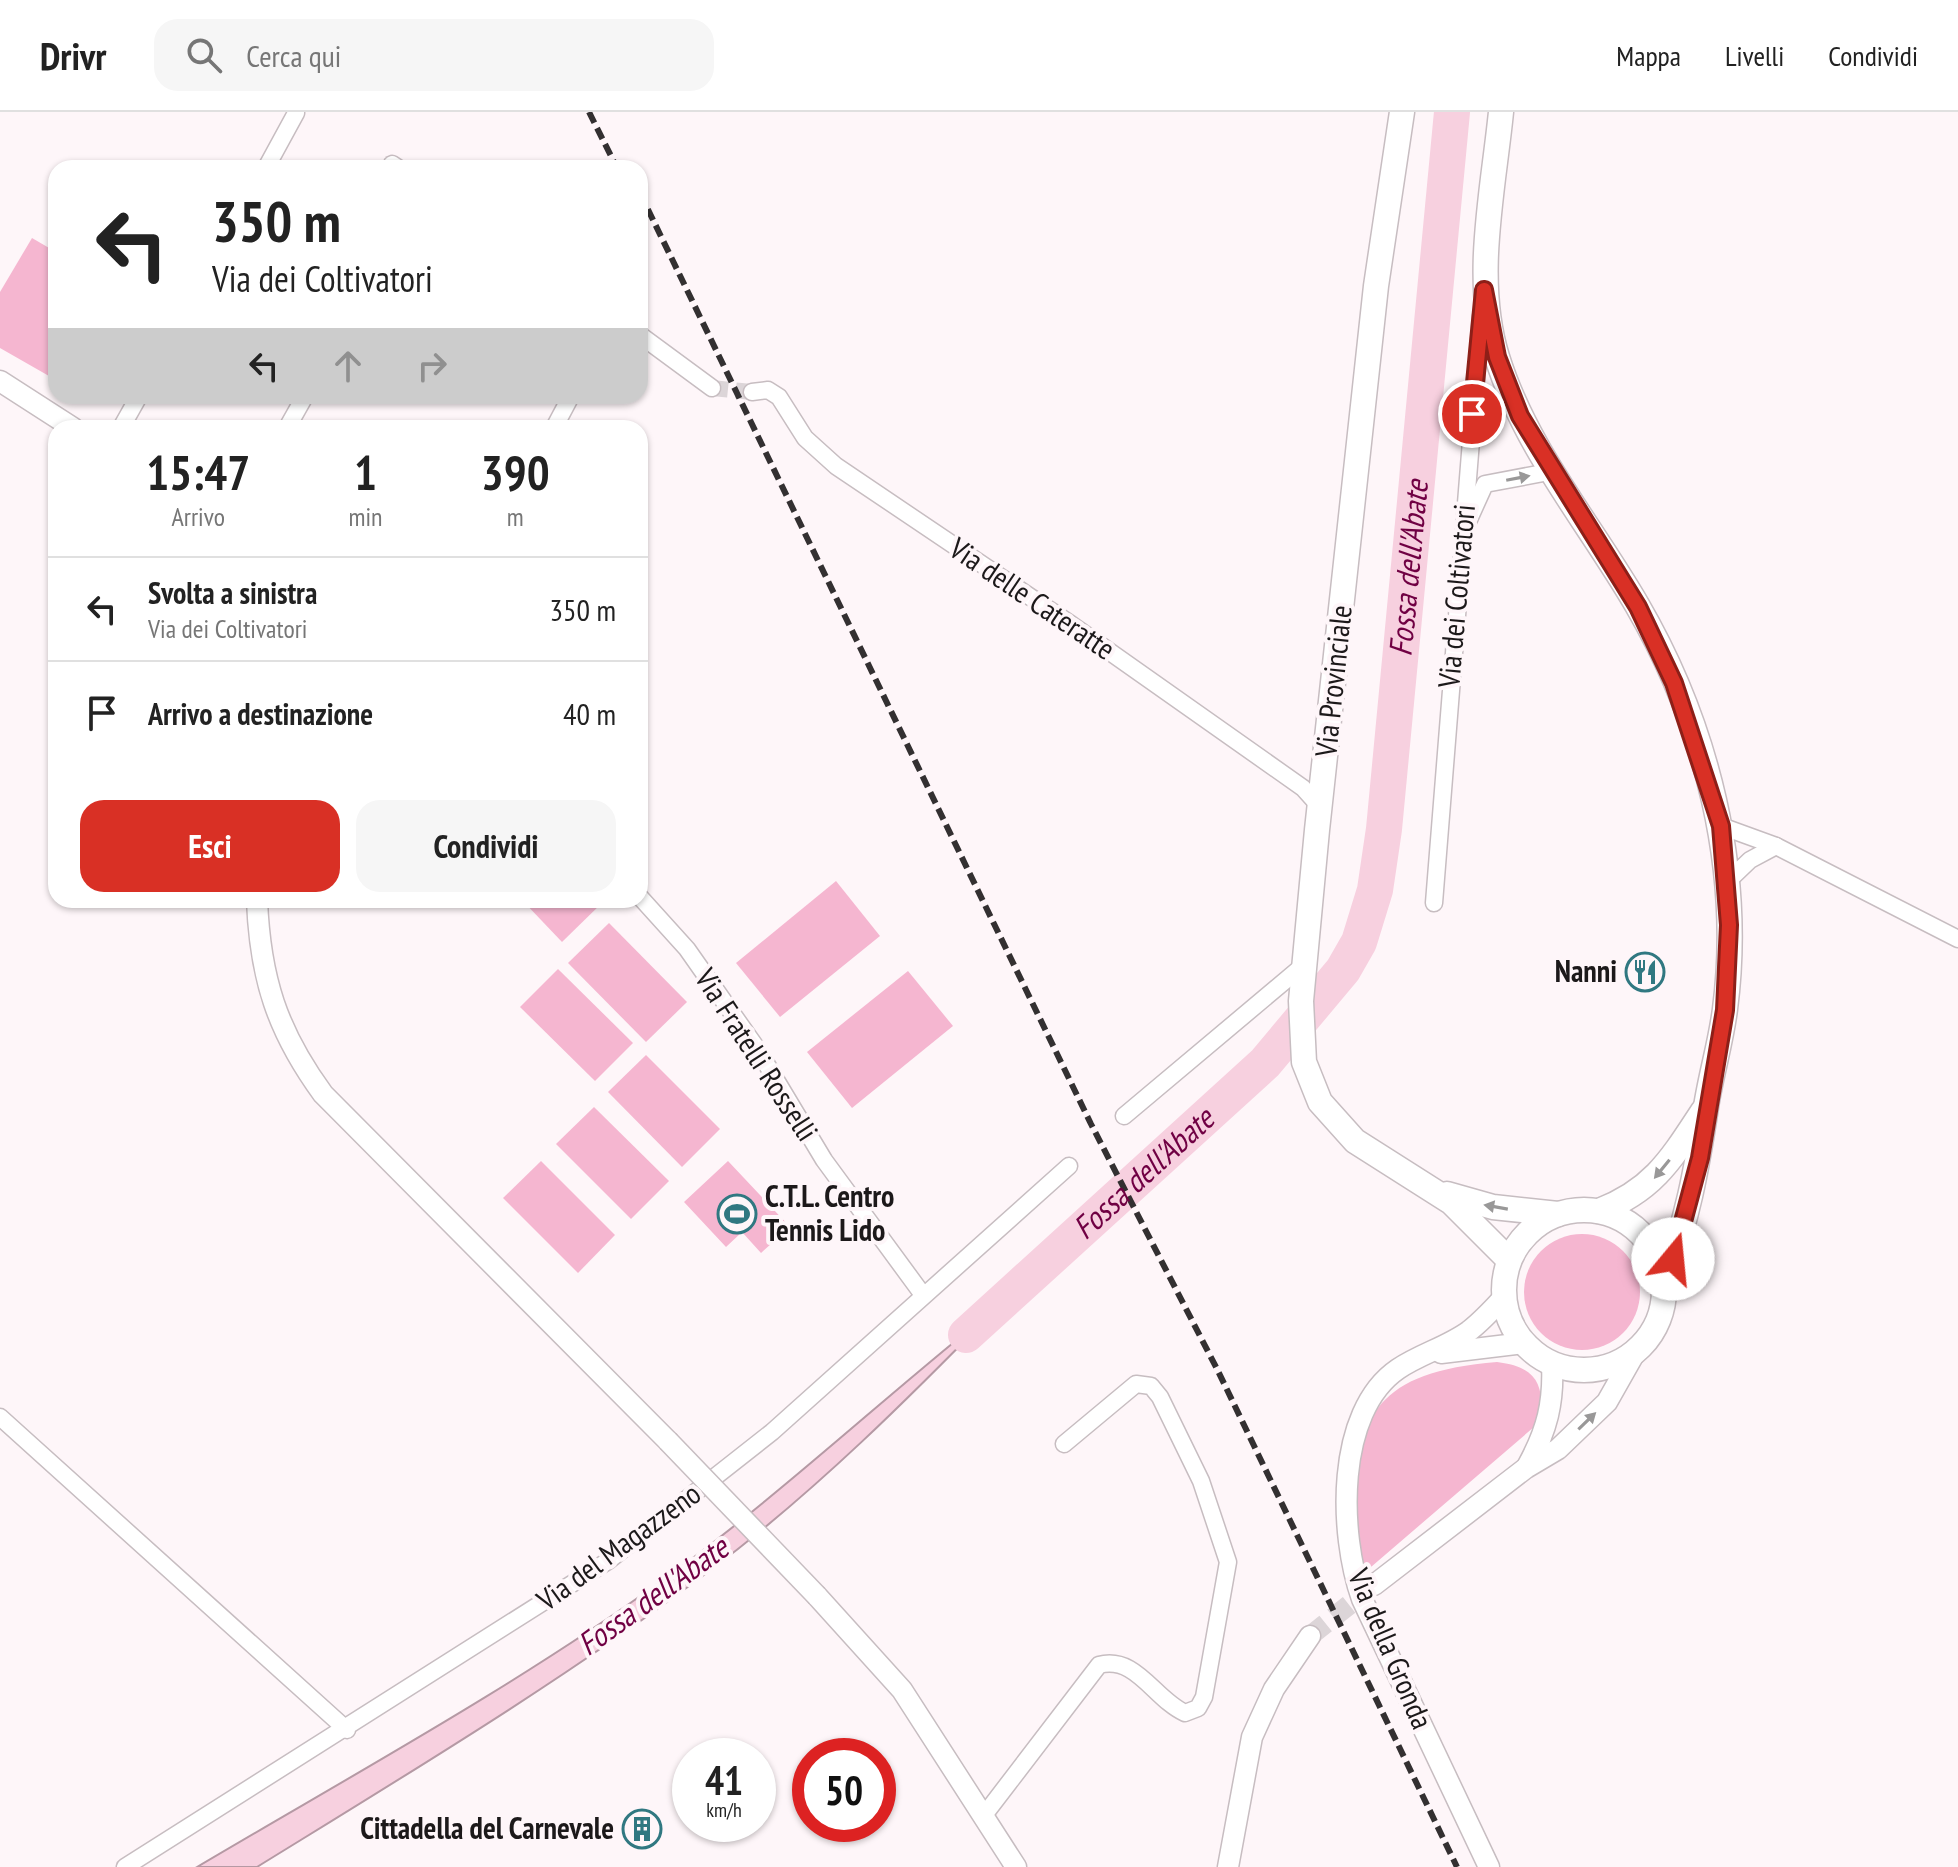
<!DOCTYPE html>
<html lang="it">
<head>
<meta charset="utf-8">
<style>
	body { margin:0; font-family:"PT Sans Narrow",sans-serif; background:#f6f6f6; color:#222; height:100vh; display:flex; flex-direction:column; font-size:30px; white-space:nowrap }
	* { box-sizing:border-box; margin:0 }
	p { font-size:26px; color:#767676 }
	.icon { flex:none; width:44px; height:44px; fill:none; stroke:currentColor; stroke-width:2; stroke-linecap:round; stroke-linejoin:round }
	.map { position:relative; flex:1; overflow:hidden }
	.details { position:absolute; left:48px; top:308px; width:600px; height:488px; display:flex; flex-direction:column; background:#fff; border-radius:24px; box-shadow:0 2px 6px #0004 }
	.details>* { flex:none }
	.banner { position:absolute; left:48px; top:48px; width:600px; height:244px; border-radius:24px; box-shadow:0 2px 6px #0004; background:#fff; color:#222; overflow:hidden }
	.speed { position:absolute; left:672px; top:1626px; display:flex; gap:16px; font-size:40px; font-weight:700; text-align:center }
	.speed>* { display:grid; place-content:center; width:104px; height:104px; border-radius:50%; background:#fff; box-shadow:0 2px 6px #0004; line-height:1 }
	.speed small { font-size:20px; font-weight:400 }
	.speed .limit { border:12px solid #d22; background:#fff; color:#111 }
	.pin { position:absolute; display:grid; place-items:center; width:68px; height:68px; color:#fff; margin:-34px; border:4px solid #fff; border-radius:50%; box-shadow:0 2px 8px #0007 }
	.me { position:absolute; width:88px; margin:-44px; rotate:17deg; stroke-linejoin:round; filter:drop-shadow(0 0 6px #0008) }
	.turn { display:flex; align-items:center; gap:28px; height:168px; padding:0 32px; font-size:36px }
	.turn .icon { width:104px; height:104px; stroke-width:2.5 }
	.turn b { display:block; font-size:56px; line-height:68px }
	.lanes { display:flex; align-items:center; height:76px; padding:0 32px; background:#0003; justify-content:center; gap:40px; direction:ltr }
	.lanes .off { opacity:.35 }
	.eta { display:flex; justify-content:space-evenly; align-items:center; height:136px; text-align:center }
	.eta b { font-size:48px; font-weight:800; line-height:56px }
	.cta { display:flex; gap:16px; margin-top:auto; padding:16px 32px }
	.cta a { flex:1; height:92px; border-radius:24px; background:#d93025; color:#fff; font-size:32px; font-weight:800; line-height:92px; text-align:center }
	.cta a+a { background:#f6f6f6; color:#222 }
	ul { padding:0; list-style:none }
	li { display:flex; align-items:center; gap:24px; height:104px; padding:0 32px; border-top:2px solid #e0e0e0 }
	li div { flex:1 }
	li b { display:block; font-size:30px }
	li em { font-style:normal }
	header { display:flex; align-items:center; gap:48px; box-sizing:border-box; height:112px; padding:0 40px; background:#fff; border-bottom:2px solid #e0e0e0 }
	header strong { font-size:38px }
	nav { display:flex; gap:44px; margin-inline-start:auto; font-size:28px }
	.search { width:560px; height:72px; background:#f6f6f6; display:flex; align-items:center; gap:20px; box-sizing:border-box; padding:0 28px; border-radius:24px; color:#767676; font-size:30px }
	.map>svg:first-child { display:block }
</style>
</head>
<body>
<header>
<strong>Drivr</strong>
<div class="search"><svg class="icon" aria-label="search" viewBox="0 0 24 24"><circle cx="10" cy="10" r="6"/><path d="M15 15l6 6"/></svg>Cerca qui</div>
<nav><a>Mappa</a><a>Livelli</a><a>Condividi</a></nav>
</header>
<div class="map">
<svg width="1958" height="1755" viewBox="0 0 1958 1755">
	<rect width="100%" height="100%" fill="#fef6f9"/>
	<g fill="#f5b6d0">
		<path d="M 32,126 L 56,140 L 56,268 L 0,236 L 0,180 Z"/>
		<path d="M 836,769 L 880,824 L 780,905 L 736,851 Z"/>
		<path d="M 522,788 L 605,788 L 562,830 Z"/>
		<path d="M 609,811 L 687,890 L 646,930 L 568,851 Z"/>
		<path d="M 558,857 L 633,931 L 595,969 L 520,895 Z"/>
		<path d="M 908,859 L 953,914 L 852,996 L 807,940 Z"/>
		<path d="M 646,943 L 720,1017 L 682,1055 L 608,980 Z"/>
		<path d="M 594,995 L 669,1069 L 631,1107 L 556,1032 Z"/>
		<path d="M 541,1049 L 615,1123 L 578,1161 L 503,1086 Z"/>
		<path d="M 728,1049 L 790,1115 L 761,1141 L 742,1120 L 726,1135 L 684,1090 Z"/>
		<circle cx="1582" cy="1180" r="58"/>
		<path d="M 1497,1250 C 1537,1255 1544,1272 1541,1309 L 1364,1461 L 1359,1452 C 1354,1326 1349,1262 1497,1250 Z"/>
	</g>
	<path fill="#f7d0df" stroke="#b599a4" stroke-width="2" d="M 1001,1192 C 910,1285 816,1379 712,1457 C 567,1566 411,1660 257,1755 L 197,1755 C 354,1662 514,1575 663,1468 C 781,1383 887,1282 1001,1192 Z"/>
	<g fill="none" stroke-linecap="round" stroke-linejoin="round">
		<path stroke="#f7d0df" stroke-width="36" id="s1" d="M 966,1223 L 1265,951 L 1343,858 L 1359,830 L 1375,778 L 1384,717 L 1452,0"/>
		<path stroke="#dcd5d8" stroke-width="16" stroke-dasharray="16 8" stroke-linecap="butt" d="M 712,276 L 752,280"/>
		<path stroke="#dcd5d8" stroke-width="20" stroke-dasharray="20 10" stroke-linecap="butt" d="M 1310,1524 L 1374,1473"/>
		<g stroke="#c7bdc1" stroke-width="19">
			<g id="minor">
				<path d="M 392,52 L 398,56"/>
				<path d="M 266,56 L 296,1"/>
				<path d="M 640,223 L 712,276"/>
				<path d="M 752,280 L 768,278 L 779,285 L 805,326 L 836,354 L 1069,511 L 1303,676 L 1321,696"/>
				<path d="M 121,316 L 139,284"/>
				<path d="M 287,316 L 305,284"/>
				<path d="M 554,316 L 571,284"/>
				<path d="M 1466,414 L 1485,372 L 1554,359"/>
				<path d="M 1721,714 L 1776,734 L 1958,827"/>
				<path d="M 1727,770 L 1750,748 L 1776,734"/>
				<path d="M 640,785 L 687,837 L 758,938 L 824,1048 L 923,1183"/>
				<path d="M 1434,791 L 1481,204"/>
				<path d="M 1124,1004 L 1305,852"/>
				<path d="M 0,1305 L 347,1618"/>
				<path d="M 985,1702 L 1099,1553 C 1136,1543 1154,1587 1185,1601 L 1198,1596 L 1204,1585 L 1228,1450 L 1201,1369 L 1160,1285 L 1151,1274 L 1136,1272 L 1064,1332"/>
				<path d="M 125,1755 L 608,1449 L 772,1320 L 1069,1054"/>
			</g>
		</g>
		<g stroke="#c7bdc1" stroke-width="23">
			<g id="tertiary">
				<path d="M 0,269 L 73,316"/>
				<path d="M 257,788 C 260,866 277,919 323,982 L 668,1329"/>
				<path d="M 1441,1241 L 1524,1231"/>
				<path d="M 1528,1353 C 1547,1318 1554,1291 1552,1251"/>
				<path d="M 1374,1473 L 1526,1356 L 1558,1337 L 1607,1290 L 1637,1237"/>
				<path d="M 817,1484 L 902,1578 L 1016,1755"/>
				<path d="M 1228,1755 L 1252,1625 L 1274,1577 L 1310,1524"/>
				<path d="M 1489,1755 L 1362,1487 C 1339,1422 1335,1300 1398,1257 C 1420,1242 1447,1235 1469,1219 C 1482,1209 1493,1197 1504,1185"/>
			</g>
		</g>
		<g stroke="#c7bdc1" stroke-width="27">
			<g id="secondary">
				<path d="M 1402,0 L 1376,174 L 1317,718 L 1301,889 L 1304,950 L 1320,990 L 1355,1029 L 1451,1090 L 1509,1148"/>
				<path d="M 1501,0 C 1493,80 1473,167 1497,245 C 1525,336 1590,412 1637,493 C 1707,613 1743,759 1725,897 C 1721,930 1711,962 1706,995 C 1697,1055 1687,1112 1664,1168"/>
				<path d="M 1447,1082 L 1493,1095 L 1558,1102"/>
				<circle cx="1584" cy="1178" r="80"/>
				<path d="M 1599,1099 C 1654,1078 1672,1046 1703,999"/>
			</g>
		</g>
		<use href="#minor" stroke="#fff" stroke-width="16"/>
		<use href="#tertiary" stroke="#fff" stroke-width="20"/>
		<use href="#secondary" stroke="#fff" stroke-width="24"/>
		<g stroke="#333031" stroke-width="6" stroke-dasharray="12 6" stroke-linecap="butt">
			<path d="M 589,0 L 617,56"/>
			<path d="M 640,81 L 1091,1012 L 1218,1259 L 1457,1755"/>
		</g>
		<g stroke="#c7bdc1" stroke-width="23" stroke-linecap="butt">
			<path id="tertiary-bridge" d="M 668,1329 L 817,1484"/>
		</g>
		<use href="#tertiary-bridge" stroke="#fff" stroke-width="20"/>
	</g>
	<defs><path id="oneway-solid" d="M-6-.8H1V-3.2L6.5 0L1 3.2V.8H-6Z" transform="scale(2)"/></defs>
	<g fill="#999898">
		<use href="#oneway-solid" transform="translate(1518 366) rotate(-11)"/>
		<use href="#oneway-solid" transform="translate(1662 1057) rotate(129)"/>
		<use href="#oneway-solid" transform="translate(1496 1095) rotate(-170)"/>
		<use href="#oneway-solid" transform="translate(1587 1309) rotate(-44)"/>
	</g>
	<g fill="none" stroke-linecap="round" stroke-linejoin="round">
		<g stroke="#8d1f18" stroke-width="20">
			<path id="route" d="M 1472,302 L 1484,178 L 1497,245 L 1520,304 L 1638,495 L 1674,571 L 1721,714 L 1729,813 L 1725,898 L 1700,1046 L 1673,1147"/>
		</g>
		<use href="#route" stroke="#d93025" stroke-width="14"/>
	</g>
	<defs>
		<g id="restaurant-ring" transform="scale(2)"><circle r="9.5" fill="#fef6f9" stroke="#307881" stroke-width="1.5"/><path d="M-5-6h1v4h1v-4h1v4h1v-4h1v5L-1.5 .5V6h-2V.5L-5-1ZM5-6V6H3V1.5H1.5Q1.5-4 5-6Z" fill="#307881"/></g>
		<g id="stadium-ring" transform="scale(2)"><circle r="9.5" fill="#fef6f9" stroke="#307881" stroke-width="1.5"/><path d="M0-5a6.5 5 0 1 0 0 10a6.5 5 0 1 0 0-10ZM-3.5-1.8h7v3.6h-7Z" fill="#307881"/></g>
		<g id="building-ring" transform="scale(2)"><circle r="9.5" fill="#fef6f9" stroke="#307881" stroke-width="1.5"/><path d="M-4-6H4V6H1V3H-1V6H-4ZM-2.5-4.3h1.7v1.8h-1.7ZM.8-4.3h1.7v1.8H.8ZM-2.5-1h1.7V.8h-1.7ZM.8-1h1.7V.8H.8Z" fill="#307881"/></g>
	</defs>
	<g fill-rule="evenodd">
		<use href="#restaurant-ring" x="1645" y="860"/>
		<use href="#stadium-ring" x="737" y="1102"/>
		<use href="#building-ring" x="642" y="1717"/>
	</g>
	<g text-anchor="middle" stroke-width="8" stroke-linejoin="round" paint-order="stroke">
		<g font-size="30" fill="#1c191a" stroke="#fef6f9">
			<text transform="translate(1457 484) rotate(-85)" y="10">Via dei Coltivatori</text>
			<text transform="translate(1032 487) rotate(34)" y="10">Via delle Cateratte</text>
			<text transform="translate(1334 569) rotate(-84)" y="10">Via Provinciale</text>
			<text transform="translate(756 943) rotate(57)" y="10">Via Fratelli Rosselli</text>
			<text transform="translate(619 1435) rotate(-36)" y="10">Via del Magazzeno</text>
			<text transform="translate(1390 1537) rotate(67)" y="10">Via della Gronda</text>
		</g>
		<g font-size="30" font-weight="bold" fill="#1c191a" stroke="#fef6f9" text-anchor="end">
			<text x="1617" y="870">Nanni</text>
			<text x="765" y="1095" text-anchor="start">C.T.L. Centro<tspan x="765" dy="34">Tennis Lido</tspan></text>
			<text x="614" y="1727">Cittadella del Carnevale</text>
		</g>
		<g font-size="32" font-style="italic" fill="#700043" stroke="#fef6f9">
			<text dy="11" stroke="none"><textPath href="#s1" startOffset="936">Fossa dell'Abate</textPath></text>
			<text dy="11" stroke="none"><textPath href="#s1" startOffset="240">Fossa dell'Abate</textPath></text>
			<text transform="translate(653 1484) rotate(-36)" y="11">Fossa dell'Abate</text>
		</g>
	</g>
</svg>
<div class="speed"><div>41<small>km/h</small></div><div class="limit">50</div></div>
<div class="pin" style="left:1472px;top:302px;background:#d93025"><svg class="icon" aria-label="arrive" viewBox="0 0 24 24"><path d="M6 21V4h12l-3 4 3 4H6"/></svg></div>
<svg class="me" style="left:1673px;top:1147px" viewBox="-20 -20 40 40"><circle r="19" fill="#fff"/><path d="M0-13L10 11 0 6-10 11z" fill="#d93025"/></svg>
<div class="banner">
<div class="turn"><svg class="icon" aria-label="left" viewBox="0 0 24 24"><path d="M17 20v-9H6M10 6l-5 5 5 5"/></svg><div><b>350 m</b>Via dei Coltivatori</div></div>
<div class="lanes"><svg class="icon" aria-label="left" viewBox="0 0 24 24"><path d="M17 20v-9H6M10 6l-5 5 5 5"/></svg><svg class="icon off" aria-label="ahead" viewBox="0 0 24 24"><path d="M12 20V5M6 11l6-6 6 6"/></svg><svg class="icon off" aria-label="right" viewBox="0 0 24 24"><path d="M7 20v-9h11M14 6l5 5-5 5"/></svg></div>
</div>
<section class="details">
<div class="eta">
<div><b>15:47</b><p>Arrivo</p></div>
<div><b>1</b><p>min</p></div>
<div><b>390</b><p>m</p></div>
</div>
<ul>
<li><svg class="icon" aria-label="left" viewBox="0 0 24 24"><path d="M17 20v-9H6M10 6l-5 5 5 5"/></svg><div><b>Svolta a sinistra</b><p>Via dei Coltivatori</p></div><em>350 m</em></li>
<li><svg class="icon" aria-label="arrive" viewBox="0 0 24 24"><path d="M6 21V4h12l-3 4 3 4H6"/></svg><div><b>Arrivo a destinazione</b></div><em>40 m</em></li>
</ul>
<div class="cta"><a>Esci</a><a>Condividi</a></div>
</section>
</div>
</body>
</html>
